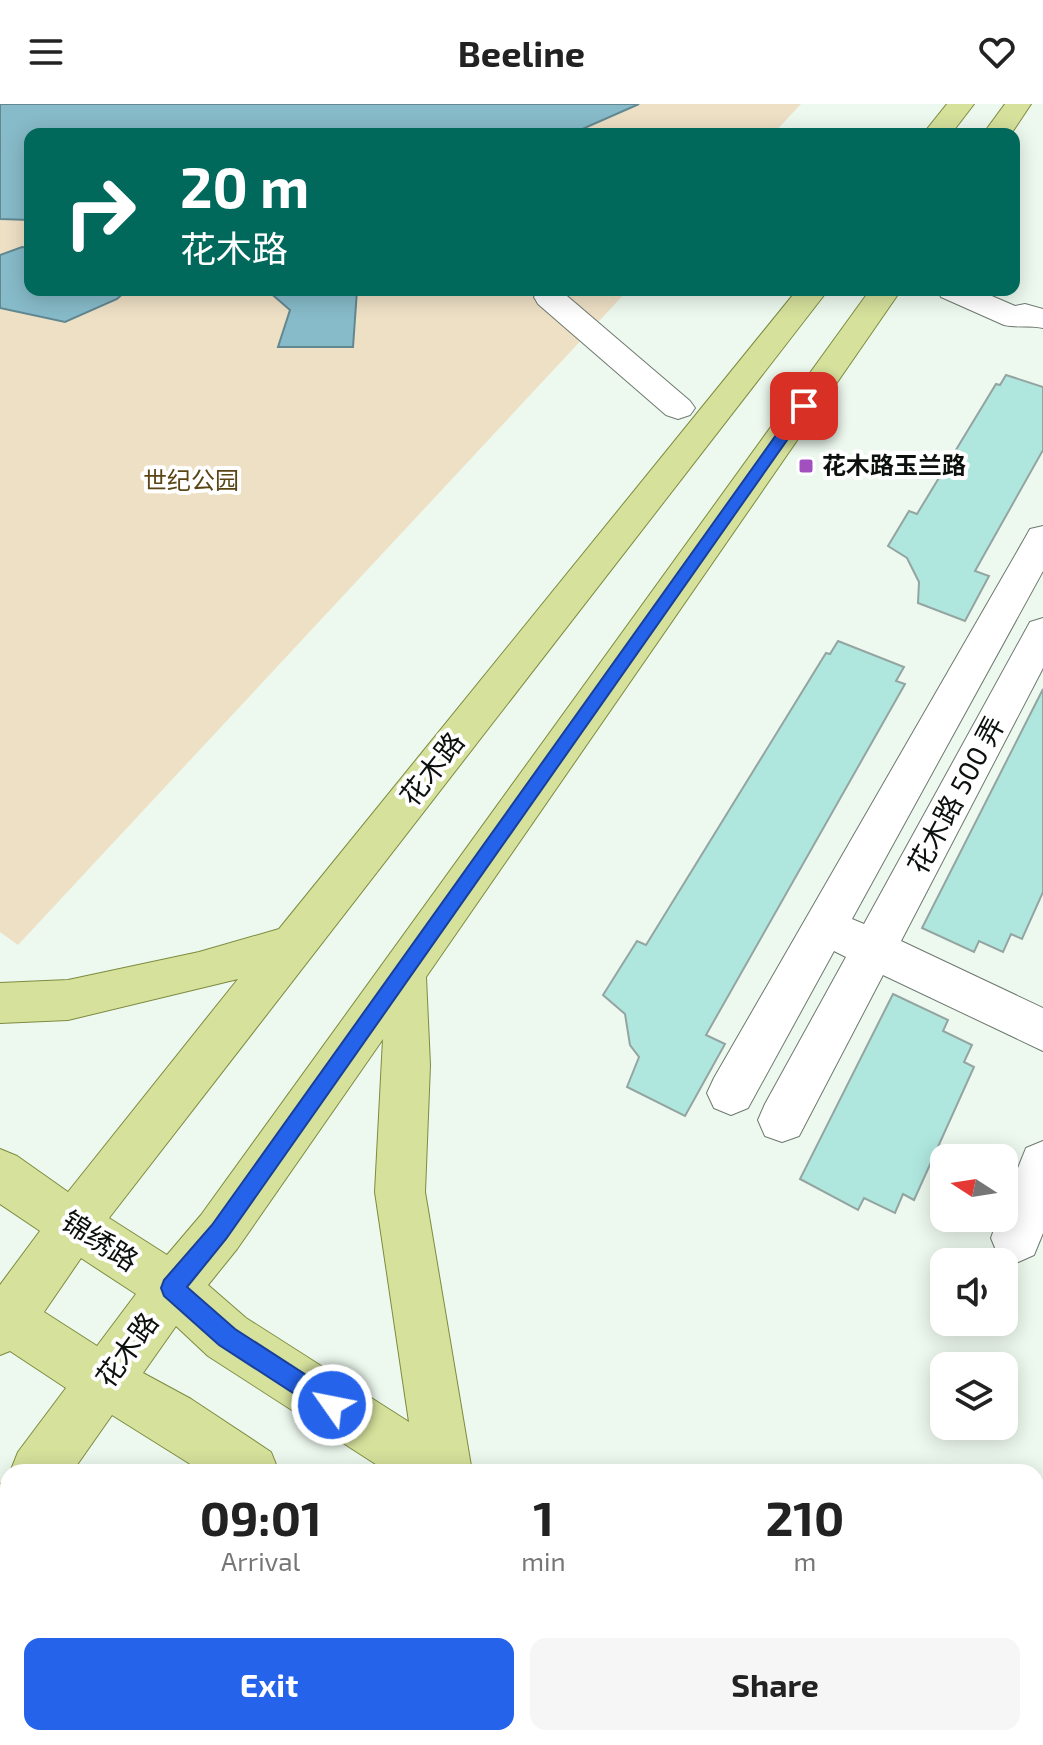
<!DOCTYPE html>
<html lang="en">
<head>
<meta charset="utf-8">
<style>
	body { margin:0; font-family:"Exo 2","Noto Sans SC",sans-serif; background:#f6f6f6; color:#222; height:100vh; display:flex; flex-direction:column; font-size:30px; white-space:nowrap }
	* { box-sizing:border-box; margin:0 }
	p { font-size:26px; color:#767676 }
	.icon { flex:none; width:44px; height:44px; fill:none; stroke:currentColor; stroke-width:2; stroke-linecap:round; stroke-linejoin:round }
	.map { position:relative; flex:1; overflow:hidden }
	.sheet { position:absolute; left:0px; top:1360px; width:1044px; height:282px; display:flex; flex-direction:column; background:#fff; border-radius:24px 24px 0 0; box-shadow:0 4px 20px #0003 }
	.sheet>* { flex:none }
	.top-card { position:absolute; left:24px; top:24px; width:996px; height:168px; border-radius:16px; box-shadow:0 4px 20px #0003; background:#00695c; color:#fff; overflow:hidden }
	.needle { width:52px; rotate:282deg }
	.fabs { position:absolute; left:930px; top:1040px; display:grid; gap:16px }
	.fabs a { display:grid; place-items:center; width:88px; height:88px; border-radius:16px; background:#fff; box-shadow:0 4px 20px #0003; font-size:40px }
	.pin { position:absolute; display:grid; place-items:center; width:68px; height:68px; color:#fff; margin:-34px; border-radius:16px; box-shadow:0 4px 12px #0006 }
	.me { position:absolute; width:88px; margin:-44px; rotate:303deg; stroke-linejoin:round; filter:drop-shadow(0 0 6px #0008) }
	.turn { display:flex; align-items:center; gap:28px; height:168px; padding:0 24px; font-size:36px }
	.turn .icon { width:104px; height:104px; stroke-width:2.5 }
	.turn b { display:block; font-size:56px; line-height:68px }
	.eta { display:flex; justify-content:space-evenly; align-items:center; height:136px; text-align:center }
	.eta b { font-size:48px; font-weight:700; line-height:56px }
	.action { display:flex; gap:16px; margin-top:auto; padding:16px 24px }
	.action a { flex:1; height:92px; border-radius:16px; background:#2563eb; color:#fff; font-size:32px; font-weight:700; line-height:92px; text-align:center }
	.action a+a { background:#f6f6f6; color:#222 }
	header { display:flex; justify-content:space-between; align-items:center; height:104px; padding:0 24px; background:#fff; font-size:36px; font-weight:700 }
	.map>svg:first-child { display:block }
</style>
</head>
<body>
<header><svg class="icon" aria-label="menu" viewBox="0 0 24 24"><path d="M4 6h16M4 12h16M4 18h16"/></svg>Beeline<svg class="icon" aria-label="heart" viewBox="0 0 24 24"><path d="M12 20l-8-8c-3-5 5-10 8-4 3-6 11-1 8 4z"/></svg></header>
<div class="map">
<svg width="1043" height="1641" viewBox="0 0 1043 1641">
	<rect width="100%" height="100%" fill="#edf9ef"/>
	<path fill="#eee0c5" d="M 0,0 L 801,0 L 773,30 L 30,30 L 30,186 L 628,186 L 18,841 L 0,828 Z"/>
	<g fill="#87bbc9" stroke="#628891" stroke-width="2">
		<path d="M 0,0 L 639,0 L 571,30 L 30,30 L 30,116 L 0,115 Z"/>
		<path d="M 22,143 L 30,144 L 30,186 L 127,186 L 117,195 L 65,218 L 0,204 L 0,151 Z"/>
		<path d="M 267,186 L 357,186 L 353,243 L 278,243 L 290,206 Z"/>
	</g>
	<g fill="#afe7de" stroke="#94a4a1" stroke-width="2">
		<path d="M 1006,271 L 1043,283 L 1043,346 L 975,467 L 989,472 L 965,517 L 918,499 L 919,478 L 907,454 L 888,442 L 909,407 L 917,410 L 996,280 L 1000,281 Z"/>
		<path d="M 838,537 L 904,563 L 896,577 L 905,580 L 706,931 L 725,940 L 685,1012 L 627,983 L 639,953 L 630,941 L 625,910 L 603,891 L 637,837 L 646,841 L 826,549 L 830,550 Z"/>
		<path d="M 1043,585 L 1043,788 L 1022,835 L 1011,830 L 1003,848 L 979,837 L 974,848 L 922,824 Z"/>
		<path d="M 893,890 L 948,916 L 943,927 L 972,941 L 964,958 L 974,963 L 914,1096 L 903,1090 L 895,1109 L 864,1094 L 858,1106 L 800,1075 Z"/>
	</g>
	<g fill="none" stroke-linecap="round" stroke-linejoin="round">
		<g stroke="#6e7970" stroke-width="2">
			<g id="minor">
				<path d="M 538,186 L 560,186 L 690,297 L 695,304 L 690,311 L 678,315 L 666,311 L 538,200 L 534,193 Z"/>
				<path d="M 937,186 L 978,186 L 1015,202 L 1025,200 L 1043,205 L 1043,224 C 1029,221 1018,224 1004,221 L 941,193 Z"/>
				<path d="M 1043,422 L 1043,467 L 852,815 L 864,820 L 1030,518 L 1043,514 L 1043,564 L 901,837 L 1043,904 L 1043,947 L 883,871 L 799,1032 L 782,1038 L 765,1032 L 758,1016 L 765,1000 L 846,853 L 834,847 L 748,1004 L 731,1011 L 714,1004 L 707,989 L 714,974 L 1025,434 L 1030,425 Z"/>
				<path d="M 1043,1037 L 1043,1129 L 1034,1151 L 1016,1159 L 998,1151 L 991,1134 L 998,1114 L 1004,1114 L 1004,1099 L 1026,1044 Z"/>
			</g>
		</g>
		<g stroke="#7d8b3f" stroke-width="2">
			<g id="major">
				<path d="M 947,0 L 974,0 L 951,30 L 923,30 Z"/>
				<path d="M 1005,0 L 1031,0 L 1011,30 L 983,30 Z"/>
				<path d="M 797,186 L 828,186 L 109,1114 L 167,1151 L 201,1111 L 870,186 L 901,186 L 426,873 L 430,961 L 425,1088 L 472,1368 L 388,1368 L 208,1252 L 176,1222 L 143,1269 L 191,1295 L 271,1348 L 279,1368 L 203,1368 L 112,1311 L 72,1368 L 10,1368 L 18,1348 L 66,1284 L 10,1247 L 0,1251 L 0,1181 L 40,1127 L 0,1100 L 0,1045 L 17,1052 L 68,1088 L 238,875 L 68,916 L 0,919 L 0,879 L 68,876 L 199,848 L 279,825 ZM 383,935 L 375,1088 L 409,1318 L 246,1214 L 208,1181 L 237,1145 ZM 81,1154 L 136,1190 L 97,1242 L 44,1208 Z"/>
				<path d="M 8,1377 L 8,1440 L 0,1443 L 0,1380 Z"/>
				<path d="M 8,1470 L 8,1529 L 0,1532 L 0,1473 Z"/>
				<path d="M 614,1634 L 684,1634 L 687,1641 L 617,1641 Z"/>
				<path d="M 816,1634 L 886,1634 L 889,1641 L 819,1641 Z"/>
			</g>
		</g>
		<use href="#minor" fill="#fff" fill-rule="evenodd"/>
		<use href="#major" fill="#d6e19c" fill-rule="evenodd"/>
	</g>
	<path fill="#2563eb" stroke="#184099" stroke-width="2" d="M 799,299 L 811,302 L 226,1135 L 187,1183 L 235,1225 L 340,1293 L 343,1301 L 340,1309 L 332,1312 L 324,1309 L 219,1241 L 164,1192 L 161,1184 L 164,1176 L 212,1121 Z"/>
	<rect fill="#a250c0" stroke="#fff" stroke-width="3" x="798" y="354" width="16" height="16" rx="4"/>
	<g text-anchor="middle" stroke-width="8" stroke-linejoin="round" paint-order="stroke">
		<g font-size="24" font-weight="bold" fill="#0d110e" stroke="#fff" text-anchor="start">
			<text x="822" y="370">花木路玉兰路</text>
		</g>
		<g font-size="24" fill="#5a4514" stroke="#fff">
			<text x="191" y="385">世纪公园</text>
		</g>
		<g font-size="28" fill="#0d110e" stroke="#fff">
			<text transform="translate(432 665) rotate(-52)" y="10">花木路</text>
			<text transform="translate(956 691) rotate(-62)" y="10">花木路 500 弄</text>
			<text transform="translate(100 1137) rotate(33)" y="10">锦绣路</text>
			<text transform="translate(127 1246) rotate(-54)" y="10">花木路</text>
		</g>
	</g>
</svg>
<div class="fabs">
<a><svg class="needle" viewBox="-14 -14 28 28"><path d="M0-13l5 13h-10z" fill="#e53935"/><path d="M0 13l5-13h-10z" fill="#767676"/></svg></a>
<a><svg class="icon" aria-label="sound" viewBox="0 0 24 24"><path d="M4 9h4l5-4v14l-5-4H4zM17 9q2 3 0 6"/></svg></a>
<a><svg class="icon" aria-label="layers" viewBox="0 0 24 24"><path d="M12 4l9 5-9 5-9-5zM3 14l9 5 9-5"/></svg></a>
</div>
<div class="pin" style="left:804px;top:302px;background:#d93025"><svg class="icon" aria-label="arrive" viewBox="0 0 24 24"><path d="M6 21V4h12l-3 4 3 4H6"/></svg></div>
<svg class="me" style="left:332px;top:1301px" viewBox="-20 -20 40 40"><circle r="17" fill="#2563eb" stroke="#fff" stroke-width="3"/><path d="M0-11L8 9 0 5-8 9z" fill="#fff"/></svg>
<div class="top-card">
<div class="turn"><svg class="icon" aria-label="right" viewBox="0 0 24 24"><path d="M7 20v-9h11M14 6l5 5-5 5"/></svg><div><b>20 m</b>花木路</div></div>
</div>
<section class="sheet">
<div class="eta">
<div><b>09:01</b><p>Arrival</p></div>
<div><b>1</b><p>min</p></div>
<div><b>210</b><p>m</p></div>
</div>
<div class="action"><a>Exit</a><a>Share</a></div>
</section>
</div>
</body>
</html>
